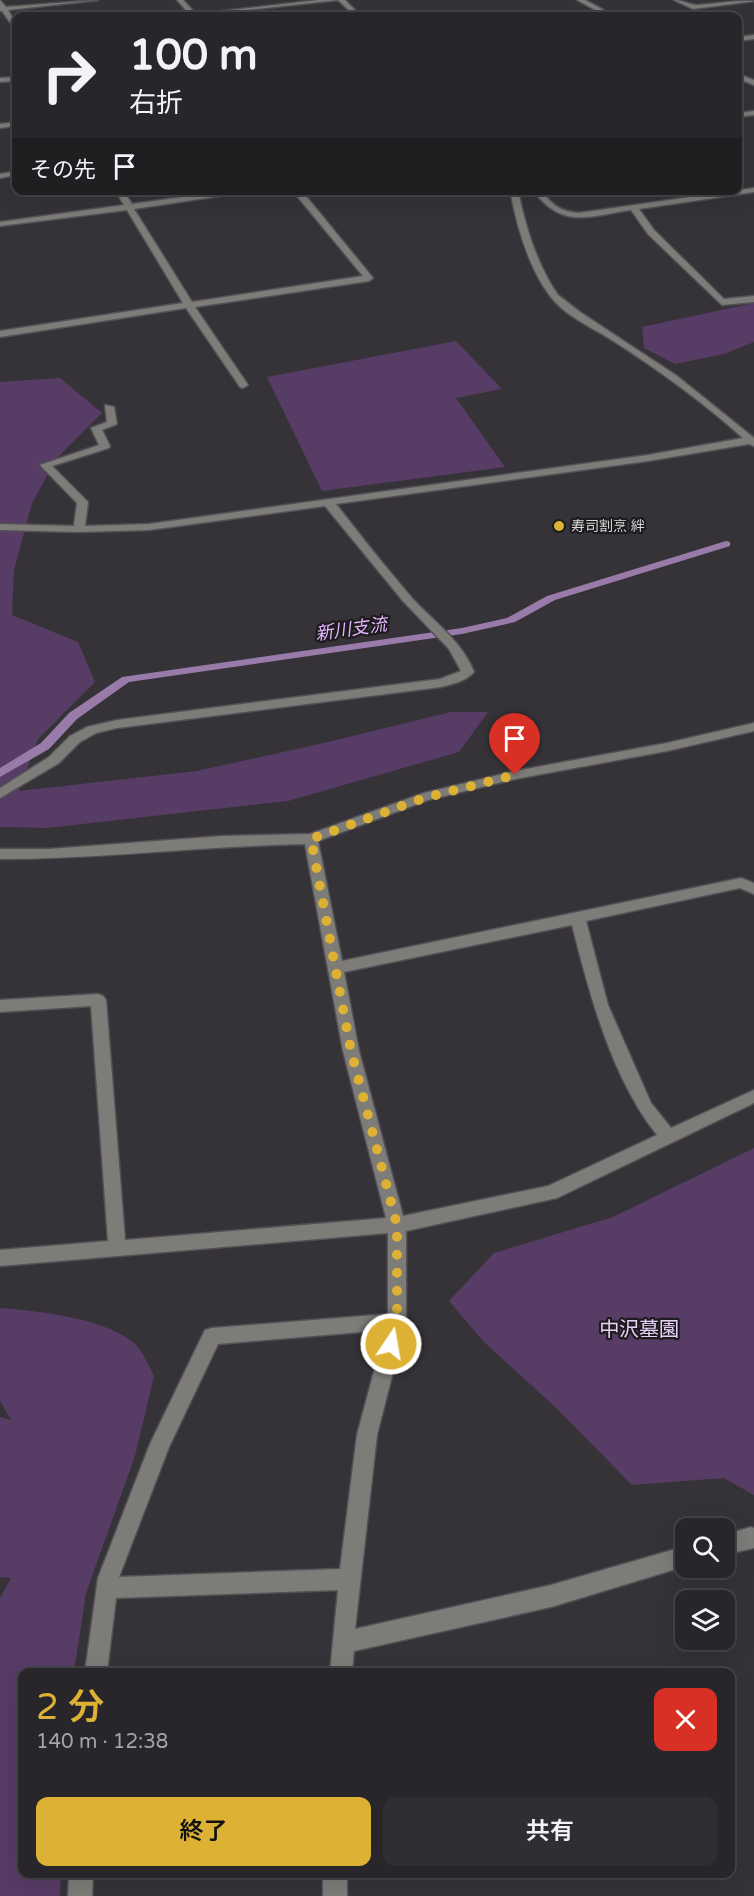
<!DOCTYPE html>
<html lang="ja">
<head>
<meta charset="utf-8">
<style>
	body { margin:0; font-family:"Varela Round","Noto Sans JP",sans-serif; background:#302e32; color:#f1f3f6; height:100vh; display:flex; flex-direction:column; font-size:22px; white-space:nowrap }
	* { box-sizing:border-box; margin:0 }
	p { font-size:20px; color:#a5a5a8 }
	.icon { flex:none; width:33px; height:33px; fill:none; stroke:currentColor; stroke-width:2; stroke-linecap:round; stroke-linejoin:round }
	.map { position:relative; flex:1; overflow:hidden }
	.details { position:absolute; left:18px; top:1668px; width:717px; height:210px; display:flex; flex-direction:column; background:#28262a; border-radius:12px; box-shadow:0 6px 24px #0002,0 0 0 2px #444347 }
	.details>* { flex:none }
	.hud { position:absolute; left:12px; top:12px; width:730px; height:183px; border-radius:12px; box-shadow:0 6px 24px #0002,0 0 0 2px #444347; background:#28262a; color:#f1f3f6; overflow:hidden }
	.fabs { position:absolute; left:675px; top:1518px; display:grid; gap:12px }
	.fabs a { display:grid; place-items:center; width:60px; height:60px; border-radius:12px; background:#28262a; box-shadow:0 6px 24px #0002,0 0 0 2px #444347; font-size:30px }
	.pin { position:absolute; display:grid; place-items:center; width:51px; height:51px; color:#fff; margin:-62px -26px; border-radius:50% 50% 50% 0; rotate:-45deg; box-shadow:0 0 6px #0007 }
	.pin .icon { rotate:45deg }
	.me { position:absolute; width:66px; margin:-33px; rotate:12deg; stroke-linejoin:round; filter:drop-shadow(0 0 4px #0008) }
	.turn { display:flex; align-items:center; gap:21px; height:126px; padding:0 18px; font-size:27px }
	.turn .icon { width:78px; height:78px; stroke-width:2.5 }
	.turn b { display:block; font-size:42px; line-height:51px }
	.then { display:flex; align-items:center; height:57px; padding:0 18px; background:#0003; gap:12px; font-size:22px }
	.round { display:grid; place-items:center; flex:none; width:63px; height:63px; border-radius:12px; background:#302e32 }
	.summary { display:flex; align-items:center; justify-content:space-between; height:102px; padding:0 18px }
	h1 { font-size:36px; font-weight:600; line-height:45px; color:#ddb133 }
	.action { display:flex; gap:12px; margin-top:auto; padding:12px 18px }
	.action a { flex:1; height:69px; border-radius:12px; background:#ddb133; color:#111; font-size:24px; font-weight:600; line-height:69px; text-align:center }
	.action a+a { background:#302e32; color:#f1f3f6 }
	.map>svg:first-child { display:block }
</style>
</head>
<body>
<div class="map">
<svg width="754" height="1896" viewBox="0 0 754 1896">
	<rect width="100%" height="100%" fill="#363338"/>
	<g fill="#573c66">
		<path d="M 754,303 L 754,342 L 724,354 L 675,364 L 644,348 L 642,327 Z"/>
		<path d="M 456,341 L 502,389 L 456,398 L 505,467 L 322,491 L 267,377 Z"/>
		<path d="M 60,378 L 102,413 L 57,458 L 32,503 L 14,570 L 12,615 L 78,642 L 95,682 L 38,739 L 19,791 L 197,771 L 328,742 L 451,712 L 488,712 L 459,752 L 288,801 L 47,828 L 0,827 L 0,382 Z"/>
		<path d="M 754,1148 L 754,1495 L 724,1478 L 632,1485 L 554,1406 L 483,1341 L 449,1301 L 494,1253 L 613,1217 Z"/>
		<path d="M 0,1308 C 38,1311 106,1318 135,1344 C 143,1351 149,1367 154,1376 L 135,1456 L 86,1593 L 74,1672 L 22,1672 L 22,1874 L 61,1874 L 60,1896 L 0,1896 L 0,1598 L 11,1578 L 0,1577 L 0,1417 L 11,1420 L 0,1401 Z"/>
	</g>
	<g fill="none" stroke-linecap="round" stroke-linejoin="round">
		<path fill="#997baa" fill-rule="evenodd" d="M 726,541 L 730,542 L 730,546 L 555,600 L 515,622 L 462,634 L 129,682 L 77,719 L 49,749 L 0,777 L 0,768 L 41,743 L 69,713 L 122,677 L 462,628 L 507,618 L 547,596 Z"/>
		<g stroke="#535055" stroke-width="3">
			<g id="minor">
				<path d="M 0,0 L 6,7 L 98,0 L 8,10 L 16,24 L 16,31 L 2,11 L 0,11 Z"/>
				<path d="M 177,0 L 183,0 L 196,14 L 319,0 L 345,0 L 361,16 L 355,16 L 338,0 L 191,16 Z"/>
				<path d="M 577,0 L 585,0 L 615,16 L 579,16 L 599,12 Z"/>
				<path d="M 674,0 C 682,0 689,5 697,5 C 715,4 739,0 754,1 L 693,9 Z"/>
				<path d="M 754,35 L 754,39 L 738,41 L 738,37 Z"/>
				<path d="M 738,74 L 754,80 L 754,85 L 738,79 Z"/>
				<path d="M 16,77 L 16,81 L 0,82 L 0,78 Z"/>
				<path d="M 754,111 L 754,115 L 738,117 L 738,113 Z"/>
				<path d="M 16,122 L 16,126 L 0,128 L 0,124 Z"/>
				<path d="M 16,171 L 16,175 L 0,178 L 0,174 Z"/>
				<path d="M 754,188 L 754,192 L 639,209 L 654,230 L 724,299 L 754,296 L 754,302 L 722,305 L 648,234 L 631,210 C 590,216 562,230 533,190 L 541,190 C 552,205 560,211 578,213 Z"/>
				<path d="M 115,190 L 123,190 L 132,204 L 233,190 L 259,190 L 134,209 L 192,302 L 363,276 L 292,190 L 301,190 L 373,278 L 369,281 L 195,307 L 248,385 L 243,388 L 240,387 L 186,308 L 0,337 L 0,331 L 183,303 L 127,210 L 0,226 L 0,222 L 124,205 Z"/>
				<path d="M 510,190 L 518,190 C 525,226 537,265 558,295 L 580,312 L 677,376 L 754,438 L 754,446 L 749,444 L 648,461 L 336,504 C 361,536 386,568 412,598 C 434,622 462,641 474,672 C 466,681 453,684 441,687 L 117,728 L 96,733 L 80,742 L 59,763 L 0,798 L 0,788 L 49,757 L 70,736 L 87,727 L 117,720 L 440,679 L 461,671 L 449,649 L 403,601 L 325,506 L 149,530 L 79,532 L 0,530 L 0,524 L 74,526 L 77,503 L 40,465 L 99,445 L 91,428 L 107,422 L 105,405 L 114,407 L 117,424 L 102,430 L 110,446 L 109,448 L 52,466 L 88,502 L 85,526 L 149,524 L 648,455 L 743,438 C 703,402 660,371 615,342 C 594,328 566,317 551,297 C 528,268 517,226 510,190 Z"/>
				<path d="M 754,723 L 754,731 L 667,751 L 515,779 L 428,800 L 318,841 L 342,961 L 741,878 L 754,883 L 754,894 L 740,888 L 586,921 L 608,1005 L 651,1103 L 671,1128 L 754,1090 L 754,1103 L 557,1198 L 406,1231 L 406,1321 L 377,1435 L 355,1629 L 551,1585 L 686,1546 L 686,1566 L 551,1607 L 354,1651 L 352,1672 L 330,1672 L 338,1590 L 116,1598 L 107,1672 L 85,1672 L 98,1578 L 150,1444 L 205,1330 L 212,1328 L 388,1314 L 388,1233 L 0,1266 L 0,1250 L 108,1241 L 91,1006 L 0,1012 L 0,1000 L 98,994 L 103,996 L 106,1000 L 125,1240 L 386,1218 L 343,1051 L 305,844 C 203,846 102,859 0,859 L 0,849 L 49,849 L 223,836 L 310,834 L 424,793 L 515,771 L 667,743 ZM 572,925 C 590,995 611,1077 657,1135 L 548,1186 L 403,1216 L 359,1051 L 344,972 ZM 385,1330 L 357,1435 L 340,1569 L 119,1577 L 169,1447 L 218,1344 Z"/>
				<path d="M 751,1527 L 754,1528 L 754,1548 L 724,1555 L 724,1535 Z"/>
				<path d="M 69,1874 L 93,1874 L 92,1896 L 68,1896 Z"/>
				<rect x="323" y="1874" width="24" height="22"/>
			</g>
		</g>
		<use href="#minor" fill="#7d7c79" fill-rule="evenodd"/>
	</g>
	<g fill="none" stroke-linecap="round" stroke-linejoin="round">
		<path stroke="#ddb133" stroke-width="10" stroke-dasharray="0 18" d="M 391,1344 L 397,1321 L 397,1225 L 351,1051 L 311,839 L 424,798 L 515,775"/>
	</g>
	<circle fill="#ddb133" stroke="#1d1b1e" stroke-width="2" cx="559" cy="526" r="6"/>
	<g text-anchor="middle" stroke-width="4.5" stroke-linejoin="round" paint-order="stroke">
		<g font-size="14" fill="#d7d5d8" stroke="#1d1b1e" text-anchor="start">
			<text x="571" y="531">寿司割烹 絆</text>
		</g>
		<g font-size="18" font-style="italic" fill="#e5b5ff" stroke="#1d1b1e">
			<text transform="translate(351 629) rotate(-8)" y="6">新川支流</text>
		</g>
		<g font-size="20" fill="#e8d0f6" stroke="#1d1b1e">
			<text x="639" y="1336">中沢墓園</text>
		</g>
	</g>
</svg>
<div class="fabs">
<a><svg class="icon" aria-label="search" viewBox="0 0 24 24"><circle cx="10" cy="10" r="6"/><path d="M15 15l6 6"/></svg></a>
<a><svg class="icon" aria-label="layers" viewBox="0 0 24 24"><path d="M12 4l9 5-9 5-9-5zM3 14l9 5 9-5"/></svg></a>
</div>
<div class="pin" style="left:515px;top:775px;background:#d93025"><svg class="icon" aria-label="arrive" viewBox="0 0 24 24"><path d="M6 21V4h12l-3 4 3 4H6"/></svg></div>
<svg class="me" style="left:391px;top:1344px" viewBox="-20 -20 40 40"><circle r="17" fill="#ddb133" stroke="#fff" stroke-width="3"/><path d="M0-11L8 9 0 5-8 9z" fill="#fff"/></svg>
<div class="hud">
<div class="turn"><svg class="icon" aria-label="right" viewBox="0 0 24 24"><path d="M7 20v-9h11M14 6l5 5-5 5"/></svg><div><b>100 m</b>右折</div></div>
<div class="then">その先<svg class="icon" aria-label="arrive" viewBox="0 0 24 24"><path d="M6 21V4h12l-3 4 3 4H6"/></svg></div>
</div>
<section class="details">
<div class="summary"><div><h1>2 分</h1><p>140 m · 12:38</p></div><a class="round" style="background:#d93025;color:#fff"><svg class="icon" aria-label="close" viewBox="0 0 24 24"><path d="M6 6l12 12M18 6L6 18"/></svg></a></div>
<div class="action"><a>終了</a><a>共有</a></div>
</section>
</div>
</body>
</html>
